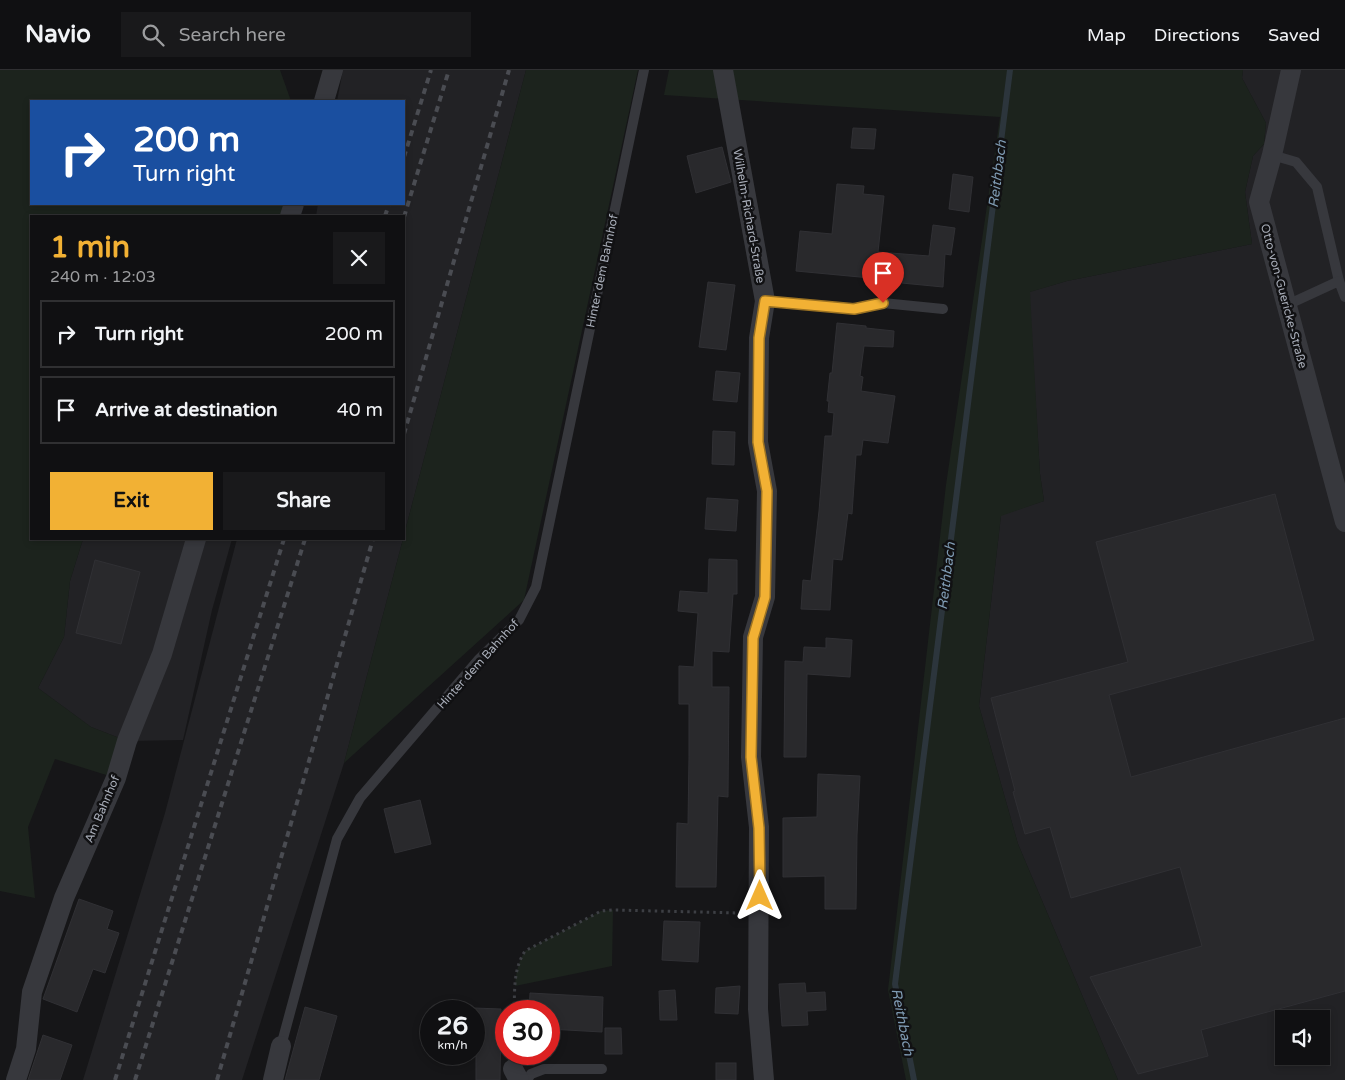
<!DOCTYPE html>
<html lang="en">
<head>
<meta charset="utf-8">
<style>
	body { margin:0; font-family:"Varela Round",sans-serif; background:#19191b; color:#f1f3f6; height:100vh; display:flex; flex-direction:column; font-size:19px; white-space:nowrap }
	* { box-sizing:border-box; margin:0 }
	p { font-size:16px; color:#9c9d9f }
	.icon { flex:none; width:28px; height:28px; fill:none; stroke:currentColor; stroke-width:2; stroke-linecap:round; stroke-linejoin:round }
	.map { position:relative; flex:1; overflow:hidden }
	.details { position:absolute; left:30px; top:145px; width:375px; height:325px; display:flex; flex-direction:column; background:#101012; border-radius:0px; box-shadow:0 2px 8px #0003,0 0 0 1px #303032 }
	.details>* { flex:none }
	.hud { position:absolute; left:30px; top:30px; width:375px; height:105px; border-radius:0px; box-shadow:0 2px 8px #0003,0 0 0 1px #303032; background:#1a4fa0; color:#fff; overflow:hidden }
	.tools { position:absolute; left:1275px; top:940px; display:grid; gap:10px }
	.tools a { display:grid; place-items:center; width:55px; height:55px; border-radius:0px; background:#101012; box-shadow:0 2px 8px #0003,0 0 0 1px #303032; font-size:25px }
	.speed { position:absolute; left:420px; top:930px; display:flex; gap:10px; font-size:25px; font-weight:700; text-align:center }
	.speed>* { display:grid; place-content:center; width:65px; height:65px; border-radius:50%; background:#101012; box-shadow:0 2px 8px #0003,0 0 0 1px #303032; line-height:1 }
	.speed small { font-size:12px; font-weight:400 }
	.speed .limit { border:8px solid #d22; background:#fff; color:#111 }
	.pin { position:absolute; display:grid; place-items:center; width:42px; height:42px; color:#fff; margin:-51px -21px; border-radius:50% 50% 50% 0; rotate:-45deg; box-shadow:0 0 5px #0007 }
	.pin .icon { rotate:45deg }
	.me { position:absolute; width:55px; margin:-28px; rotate:0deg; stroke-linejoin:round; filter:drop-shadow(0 0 4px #0008) }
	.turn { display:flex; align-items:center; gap:18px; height:105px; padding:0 20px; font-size:22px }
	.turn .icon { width:65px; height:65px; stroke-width:2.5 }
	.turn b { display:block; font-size:35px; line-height:42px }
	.round { display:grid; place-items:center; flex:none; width:52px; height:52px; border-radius:0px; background:#19191b }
	.headline { display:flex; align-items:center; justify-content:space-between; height:85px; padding:0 20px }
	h1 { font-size:30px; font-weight:800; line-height:38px; color:#f2b134 }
	.primary-button { display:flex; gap:10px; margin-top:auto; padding:10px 20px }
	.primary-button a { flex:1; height:58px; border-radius:0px; background:#f2b134; color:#111; font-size:20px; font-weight:800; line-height:58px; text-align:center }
	.primary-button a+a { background:#19191b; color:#f1f3f6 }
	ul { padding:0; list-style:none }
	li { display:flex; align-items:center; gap:15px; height:68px; margin:0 10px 8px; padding:0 10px; border:2px solid #303032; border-radius:0px }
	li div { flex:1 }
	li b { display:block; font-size:19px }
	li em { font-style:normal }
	header { display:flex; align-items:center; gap:30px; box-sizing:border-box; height:70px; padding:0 25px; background:#101012; border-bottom:1px solid #303032 }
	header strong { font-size:24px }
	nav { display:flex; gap:28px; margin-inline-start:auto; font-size:18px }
	.search { width:350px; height:45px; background:#19191b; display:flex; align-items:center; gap:12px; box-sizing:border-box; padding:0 18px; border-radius:0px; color:#9c9d9f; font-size:19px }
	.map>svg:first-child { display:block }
</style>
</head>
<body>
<header>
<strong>Navio</strong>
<div class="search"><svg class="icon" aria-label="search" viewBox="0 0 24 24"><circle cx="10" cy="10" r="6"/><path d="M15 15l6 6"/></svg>Search here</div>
<nav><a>Map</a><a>Directions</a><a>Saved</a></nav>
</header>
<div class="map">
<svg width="1345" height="1010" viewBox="0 0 1345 1010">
	<rect width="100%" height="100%" fill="#161618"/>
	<g fill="#222225" fill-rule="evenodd">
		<path d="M 343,0 L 526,0 L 404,465 L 404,146 L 316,146 L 318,134 L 404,134 L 404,31 L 337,31 Z"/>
		<path d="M 1243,0 L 1345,0 L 1345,1010 L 1118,1010 L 1018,774 L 979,636 L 1001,445 L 1044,431 L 1040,404 L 1029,222 L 1067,211 L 1252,174 L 1245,122 L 1253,86 L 1264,74 L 1266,53 L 1242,8 ZM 1284,949 L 1321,949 L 1321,986 L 1284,986 Z"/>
		<path d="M 83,469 L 232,469 L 212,540 L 183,670 L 127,671 L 91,657 L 38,618 L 64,567 L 70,511 Z"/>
		<path d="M 237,469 L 403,469 L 344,693 L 242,1010 L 83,1010 L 165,743 Z"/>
	</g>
	<g fill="#1c231d">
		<path d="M 0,0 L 280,0 L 291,31 L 31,31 L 31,134 L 288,134 L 284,146 L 31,146 L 31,469 L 83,469 L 70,511 L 64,567 L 38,618 L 91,657 L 127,671 L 116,708 L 55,689 L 28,757 L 35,828 L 0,821 Z"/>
		<path d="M 526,0 L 638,0 L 524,530 L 344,693 L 403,469 L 404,469 L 404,465 Z"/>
		<path d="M 669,0 L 1243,0 L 1242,8 L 1266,53 L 1264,74 L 1253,86 L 1245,122 L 1252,174 L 1067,211 L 1030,222 L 1040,404 L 1044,431 L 1001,446 L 979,636 L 1018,774 L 1118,1010 L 906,1010 L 888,920 L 946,415 L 1000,47 L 664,25 Z"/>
		<path d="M 613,840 L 612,896 L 515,916 C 516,903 518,892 525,881 L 601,841 Z"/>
	</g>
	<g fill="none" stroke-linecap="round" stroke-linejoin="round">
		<path stroke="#2c353c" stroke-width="6" d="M 914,1010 L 895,914 L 1010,0"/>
	</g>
	<g fill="#29292c" stroke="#303034">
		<path d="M 853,58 L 876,59 L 874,79 L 851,78 Z"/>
		<path d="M 722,77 L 731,112 L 696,123 L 687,86 Z"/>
		<path d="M 953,104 L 973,107 L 969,142 L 949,139 Z"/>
		<path d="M 837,114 L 864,116 L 863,124 L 884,126 L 878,182 L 929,186 L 933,155 L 955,158 L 951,185 L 945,184 L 943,217 L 881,211 L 881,209 L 796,201 L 800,161 L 832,164 Z"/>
		<path d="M 708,212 L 735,215 L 726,280 L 699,277 Z"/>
		<path d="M 837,253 L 866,256 L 866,258 L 894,261 L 893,277 L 864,276 L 860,306 L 863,307 L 861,321 L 895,326 L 888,373 L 863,370 L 861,385 L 856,385 L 852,444 L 848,443 L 842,490 L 833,489 L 830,540 L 801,539 L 803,510 L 811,511 L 819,441 L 825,366 L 832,366 L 834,343 L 828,342 L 829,331 L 827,331 L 830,303 L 832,303 Z"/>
		<path d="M 716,301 L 740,303 L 737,332 L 713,330 Z"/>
		<path d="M 713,361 L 735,362 L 734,395 L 712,394 Z"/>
		<path d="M 1275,424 L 1314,570 L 1109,625 L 1131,707 L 1345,648 L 1345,921 L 1201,960 L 1208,986 L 1138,1004 L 1090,907 L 1202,876 L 1180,797 L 1071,828 L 1050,757 L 1025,764 L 1013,722 L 1015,721 L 991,628 L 1128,592 L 1096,472 Z"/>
		<path d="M 707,428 L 738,430 L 736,461 L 705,459 Z"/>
		<path d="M 709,489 L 737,490 L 737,524 L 733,524 L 729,582 L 712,581 L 712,617 L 729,617 L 728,727 L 718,726 L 716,817 L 676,817 L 677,753 L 688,754 L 689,686 L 689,634 L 679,634 L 679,596 L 694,597 L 698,543 L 678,541 L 680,521 L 708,523 Z"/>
		<path d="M 95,490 L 140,502 L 121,574 L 76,563 Z"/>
		<path d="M 826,568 L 852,570 L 850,607 L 807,604 L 806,687 L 784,687 L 785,591 L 803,592 L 804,577 L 826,578 Z"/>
		<path d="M 818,704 L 860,706 L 857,765 L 856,839 L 825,839 L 825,806 L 783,807 L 783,748 L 817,747 Z"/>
		<path d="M 420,730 L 431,774 L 395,783 L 384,739 Z"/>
		<path d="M 79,829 L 113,841 L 107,859 L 119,863 L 105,903 L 93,899 L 77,942 L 43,929 Z"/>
		<path d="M 664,851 L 700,852 L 698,892 L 662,890 Z"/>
		<path d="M 805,913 L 806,923 L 825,922 L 826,940 L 807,941 L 808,955 L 782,956 L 779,914 Z"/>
		<path d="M 740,916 L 738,944 L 715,943 L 716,918 Z"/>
		<path d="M 675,920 L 677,950 L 660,950 L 659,921 Z"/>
		<path d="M 530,923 L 603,927 L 602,962 L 549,959 L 549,941 L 529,941 Z"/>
		<path d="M 305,937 L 337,946 L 319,1010 L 285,1010 Z"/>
		<path d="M 474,938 L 501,939 L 500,1010 L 476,1010 L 476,961 L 474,961 Z"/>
		<path d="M 605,958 L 621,958 L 622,984 L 605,984 Z"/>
		<path d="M 43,965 L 72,975 L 60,1010 L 28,1010 Z"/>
		<rect x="716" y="993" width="20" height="17"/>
	</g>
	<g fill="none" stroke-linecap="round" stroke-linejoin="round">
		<path stroke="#3d3f44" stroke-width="3" stroke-dasharray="2.5 4" stroke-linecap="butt" d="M 514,941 C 515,919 513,900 525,881 L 601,841 L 613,840 L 740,843"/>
		<g stroke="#37383d" stroke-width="10">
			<path d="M 1272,85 L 1296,92 L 1317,117 L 1339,211"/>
			<path d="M 765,231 L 855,239 L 883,233 L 943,239"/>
			<path d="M 1287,235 L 1339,211 L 1345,227"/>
			<path d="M 281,976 L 337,769 L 360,728 L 479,589 L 519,550 L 536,517 L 644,0"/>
			<path d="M 527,1010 L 531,1004 L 544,999 L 602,999"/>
		</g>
		<g stroke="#37383d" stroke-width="20">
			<path d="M 723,0 L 765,231 L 759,268 L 758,372 L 767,421 L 765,527 L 753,567 L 751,687 L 759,757 L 758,939 L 764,1010"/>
			<path d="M 1291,0 L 1272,85 L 1259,132 L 1345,452"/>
			<path d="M 324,31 L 333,0"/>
			<path d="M 290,146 L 294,134"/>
			<path d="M 513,999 L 519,1010"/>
			<path d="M 16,1010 L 26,979 L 32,922 L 64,828 L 116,708 L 127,671 L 162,584 L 196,469"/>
			<path d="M 273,1010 L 281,976"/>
		</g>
		<g stroke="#4a4c52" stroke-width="4" stroke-dasharray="6 5" stroke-linecap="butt">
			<path d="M 404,87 L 431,0"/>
			<path d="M 385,146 L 389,134"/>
			<path d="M 404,147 L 449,0"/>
			<path d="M 404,364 L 509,0"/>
			<path d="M 115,1010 L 284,469"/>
			<path d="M 135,1010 L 305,469"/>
			<path d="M 217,1010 L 373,469"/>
		</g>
	</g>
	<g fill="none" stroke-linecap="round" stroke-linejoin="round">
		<g stroke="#9d7322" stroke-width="12">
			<path id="route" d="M 760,826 L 759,758 L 751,687 L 753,568 L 765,527 L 767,421 L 758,372 L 759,268 L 765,231 L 854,239 L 883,233"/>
		</g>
		<use href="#route" stroke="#f2b134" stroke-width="9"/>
	</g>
	<g text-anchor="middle" stroke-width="5" stroke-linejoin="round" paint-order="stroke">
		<g font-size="12" fill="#a8adb8" stroke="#111113">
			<text transform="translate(749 146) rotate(80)" y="4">Wilhelm-Richard-Straße</text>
			<text transform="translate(602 201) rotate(-78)" y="4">Hinter dem Bahnhof</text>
			<text transform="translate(1284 226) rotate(75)" y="4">Otto-von-Guericke-Straße</text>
			<text transform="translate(478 594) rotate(-48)" y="4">Hinter dem Bahnhof</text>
			<text transform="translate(102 739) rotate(-67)" y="4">Am Bahnhof</text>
		</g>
		<g font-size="14" font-style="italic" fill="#7f9bb3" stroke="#111113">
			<text transform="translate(997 104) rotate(-83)" y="5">Reithbach</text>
			<text transform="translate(946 506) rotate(-83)" y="5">Reithbach</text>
			<text transform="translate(903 952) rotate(79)" y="5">Reithbach</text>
		</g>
	</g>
</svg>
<div class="tools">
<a><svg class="icon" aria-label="sound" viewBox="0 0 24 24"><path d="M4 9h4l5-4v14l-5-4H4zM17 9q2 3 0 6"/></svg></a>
</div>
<div class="speed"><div>26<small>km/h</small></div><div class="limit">30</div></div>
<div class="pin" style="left:883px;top:233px;background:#d93025"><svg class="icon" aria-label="arrive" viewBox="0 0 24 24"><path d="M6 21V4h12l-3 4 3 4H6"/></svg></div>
<svg class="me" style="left:760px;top:826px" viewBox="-20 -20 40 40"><path d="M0-17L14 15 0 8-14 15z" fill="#f2b134" stroke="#fff" stroke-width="4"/></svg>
<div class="hud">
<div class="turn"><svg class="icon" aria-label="right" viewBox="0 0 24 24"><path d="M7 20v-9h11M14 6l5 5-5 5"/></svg><div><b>200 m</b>Turn right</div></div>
</div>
<section class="details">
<div class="headline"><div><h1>1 min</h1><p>240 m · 12:03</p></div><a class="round"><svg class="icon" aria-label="close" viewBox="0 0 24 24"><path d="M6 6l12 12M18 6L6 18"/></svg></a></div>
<ul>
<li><svg class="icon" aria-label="right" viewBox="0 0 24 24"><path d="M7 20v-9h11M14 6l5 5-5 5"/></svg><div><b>Turn right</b></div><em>200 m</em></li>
<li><svg class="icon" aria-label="arrive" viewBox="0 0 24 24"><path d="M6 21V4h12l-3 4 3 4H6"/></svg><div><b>Arrive at destination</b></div><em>40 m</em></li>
</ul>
<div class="primary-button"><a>Exit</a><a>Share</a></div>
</section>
</div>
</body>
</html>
